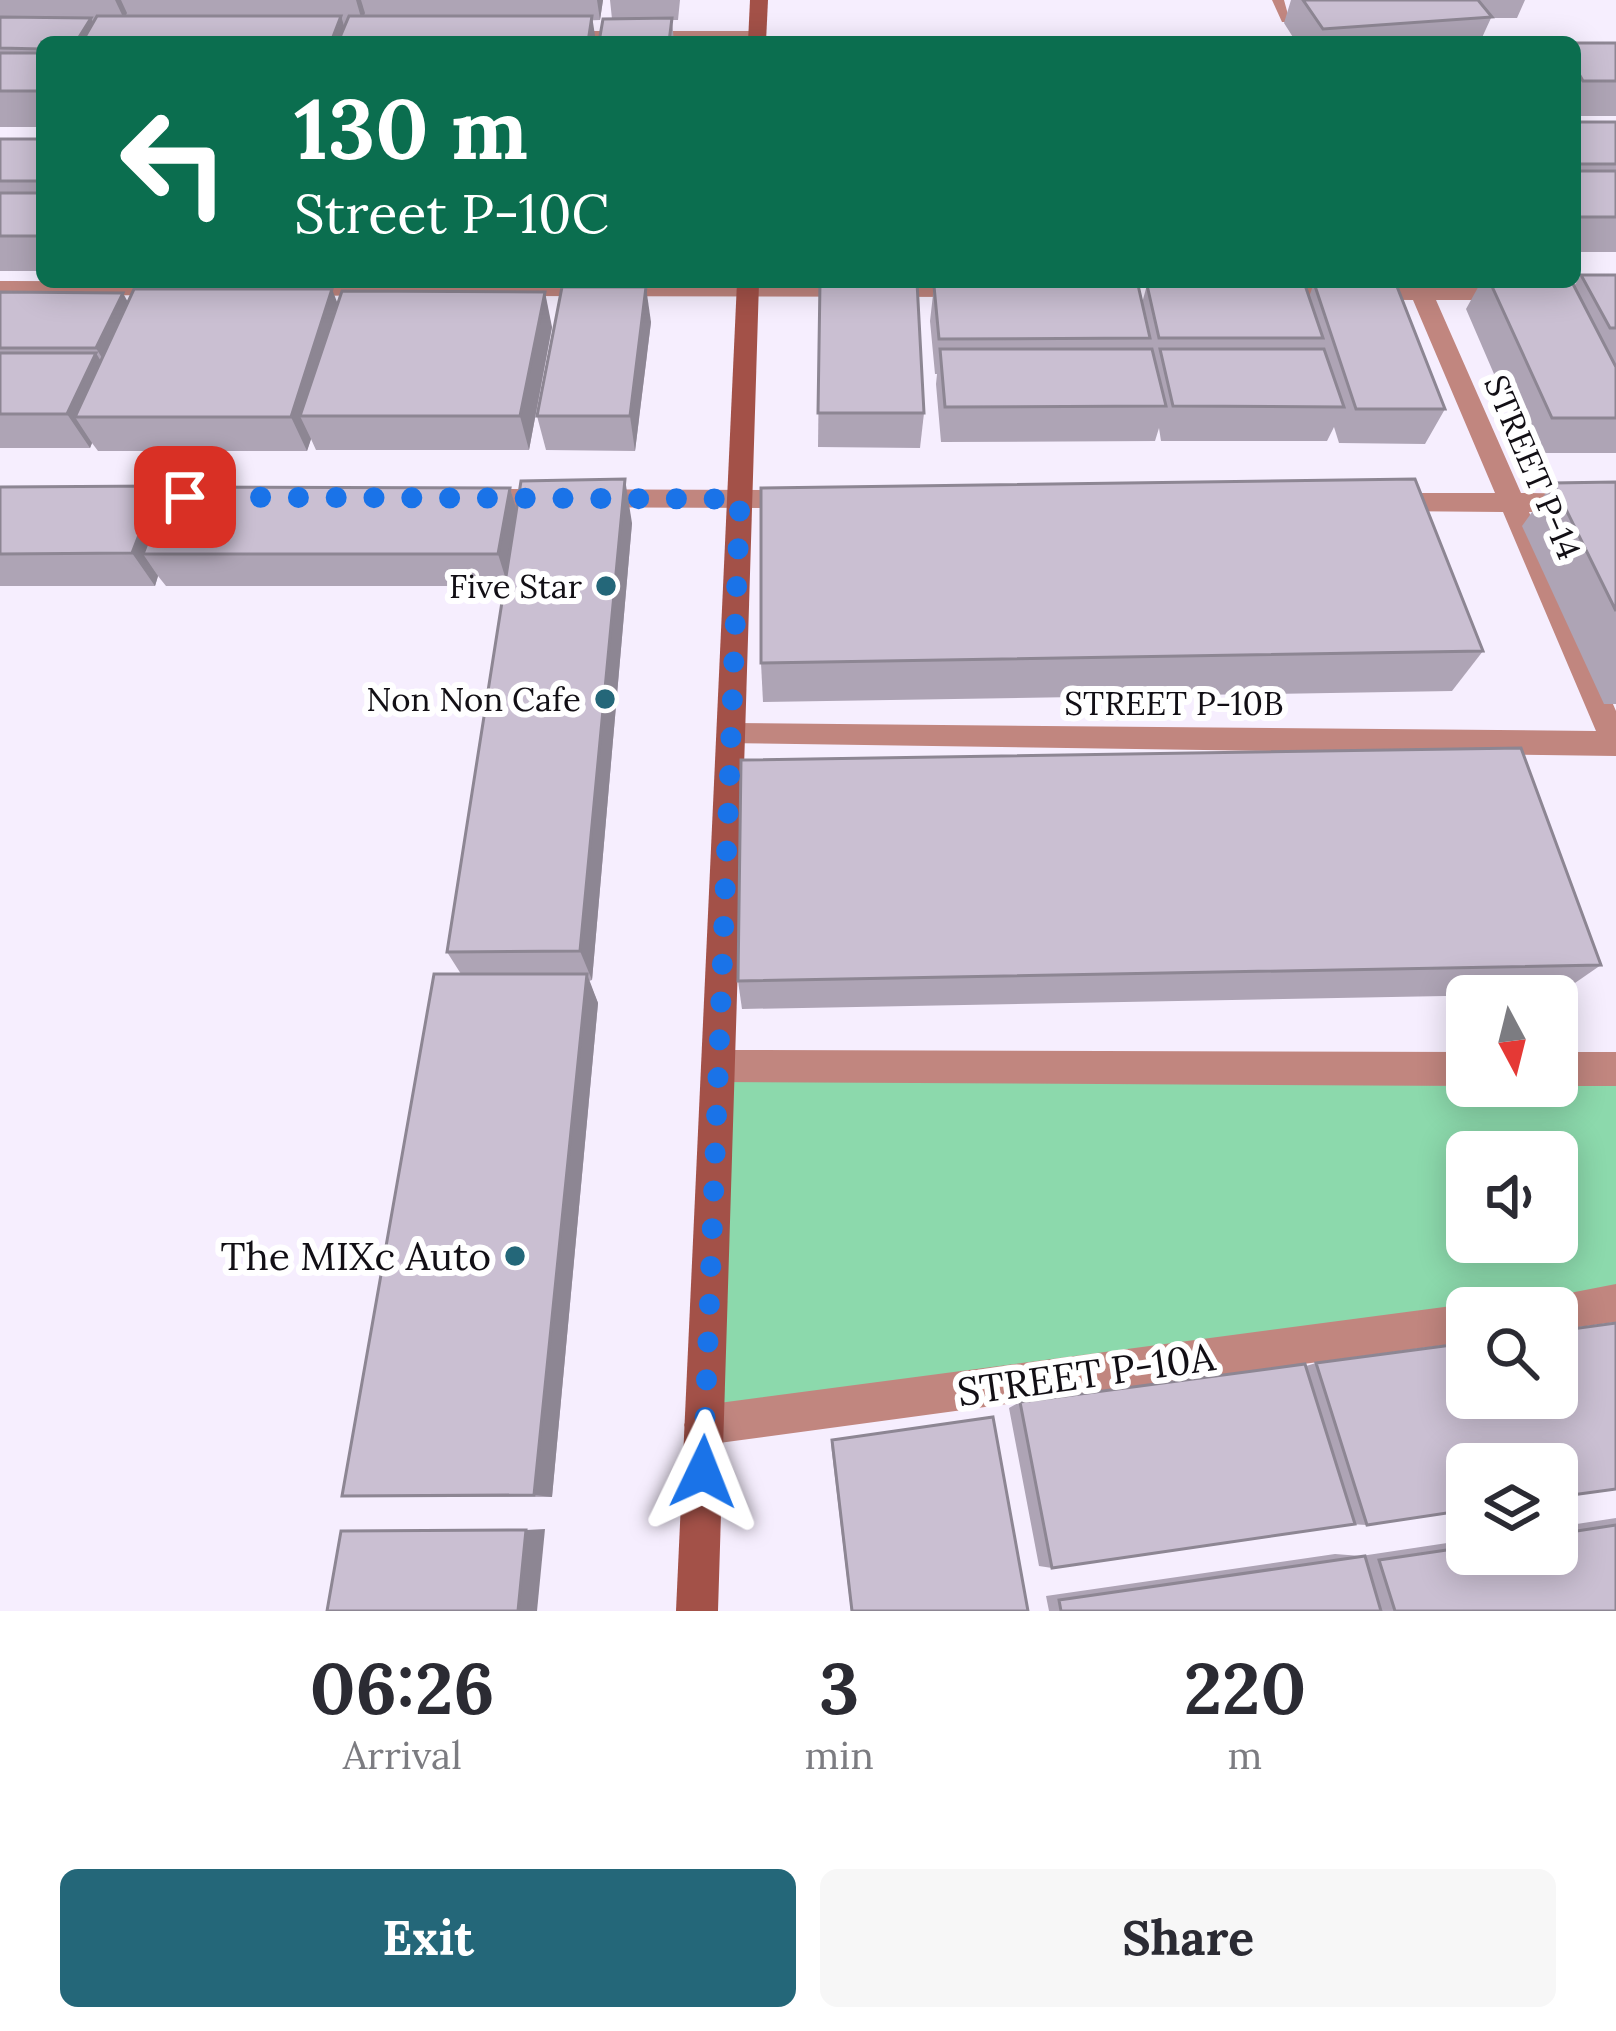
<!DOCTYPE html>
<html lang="en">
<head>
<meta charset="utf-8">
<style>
	body { margin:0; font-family:Lora,serif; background:#f7f7f7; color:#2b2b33; height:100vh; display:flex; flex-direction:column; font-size:45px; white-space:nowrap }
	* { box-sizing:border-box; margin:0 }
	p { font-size:39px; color:#7c7c81 }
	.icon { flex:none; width:66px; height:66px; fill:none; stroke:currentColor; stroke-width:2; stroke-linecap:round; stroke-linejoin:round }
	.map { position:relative; height:1611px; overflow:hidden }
	.details { display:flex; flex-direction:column; background:#fff; flex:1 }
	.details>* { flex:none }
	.guide { position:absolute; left:36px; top:36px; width:1545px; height:252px; border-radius:18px; box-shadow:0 6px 30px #0003; background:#0b6e4f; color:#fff; overflow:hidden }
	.needle { width:78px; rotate:173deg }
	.buttons { position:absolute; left:1446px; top:975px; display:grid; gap:24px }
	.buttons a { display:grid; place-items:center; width:132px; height:132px; border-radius:18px; background:#fff; box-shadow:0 6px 30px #0003; font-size:60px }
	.pin { position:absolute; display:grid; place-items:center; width:102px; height:102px; color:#fff; margin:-51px; border-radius:24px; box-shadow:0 6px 18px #0006 }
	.me { position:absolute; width:132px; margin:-66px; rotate:2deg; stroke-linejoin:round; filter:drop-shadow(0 0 9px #0008) }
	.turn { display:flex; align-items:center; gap:42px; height:252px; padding:0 60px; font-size:54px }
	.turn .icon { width:156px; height:156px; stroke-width:2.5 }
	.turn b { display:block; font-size:84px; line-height:102px }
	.eta { display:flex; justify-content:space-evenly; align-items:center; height:204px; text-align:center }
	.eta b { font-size:72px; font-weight:700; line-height:84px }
	.primary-button { display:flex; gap:24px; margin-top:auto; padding:24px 60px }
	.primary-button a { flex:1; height:138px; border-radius:18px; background:#246779; color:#fff; font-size:48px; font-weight:700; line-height:138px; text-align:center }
	.primary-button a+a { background:#f7f7f7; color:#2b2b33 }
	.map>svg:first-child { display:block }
</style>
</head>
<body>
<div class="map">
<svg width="1616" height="1611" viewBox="0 0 1616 1611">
	<rect width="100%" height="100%" fill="#f6eefe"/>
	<path fill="#8cd9ac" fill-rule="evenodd" d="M 718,1066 L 1467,1086 L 1557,1086 L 1616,1069 L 1616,1303 L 1467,1308 L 704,1425 ZM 1467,1152 L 1557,1152 L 1557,1242 L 1467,1242 Z"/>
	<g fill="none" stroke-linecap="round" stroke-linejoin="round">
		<path fill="#c1867f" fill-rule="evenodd" d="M 1272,0 L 1284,0 L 1290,22 L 1282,22 Z"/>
		<g fill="#c1867f" fill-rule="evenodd">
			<path d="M 757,31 L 763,32 L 763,40 L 553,41 L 544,36 L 553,31 Z"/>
			<path d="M 0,281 L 974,283 L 985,290 L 974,297 L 0,295 Z"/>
			<path d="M 1406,282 L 1522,288 L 1522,298 L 1514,300 L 1436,300 L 1521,493 L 1616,494 L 1616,512 L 1529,512 L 1616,711 L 1616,756 L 721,743 L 717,735 L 721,727 L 731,723 L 1596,731 L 1503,512 L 1388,511 L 1375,502 L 1388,493 L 1495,493 L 1413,300 L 1268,299 L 1257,292 L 1268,285 L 1407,286 Z"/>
			<path d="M 476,489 L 800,490 L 813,499 L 800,508 L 476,507 L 463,498 Z"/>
			<path d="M 718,1050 L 1467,1052 L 1467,1086 L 718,1082 L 706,1078 L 701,1066 L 706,1054 Z"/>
			<rect x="1557" y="1052" width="59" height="34"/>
			<path d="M 1616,1284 L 1616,1322 L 1557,1330 L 1557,1308 L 1539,1308 L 1544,1298 Z"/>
			<path d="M 1467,1304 L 1477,1308 L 1467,1308 L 1467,1342 L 704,1445 L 690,1439 L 684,1425 L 690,1411 L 704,1405 Z"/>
		</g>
		<g fill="#a35148" fill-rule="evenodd">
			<path d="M 750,0 L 768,0 L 766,42 L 748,42 Z"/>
			<path d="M 737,282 L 759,282 L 718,1611 L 676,1611 Z"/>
		</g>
	</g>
	<g fill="#aea4b5">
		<path d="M 0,0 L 603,0 L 600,20 L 42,42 L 42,127 L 0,127 Z"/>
		<path d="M 610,0 L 680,0 L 678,20 L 672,20 L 674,42 L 599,42 L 612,19 Z"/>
		<path d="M 1291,0 L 1525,0 L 1517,18 L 1491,18 L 1480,42 L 1296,42 L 1284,23 Z"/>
		<rect x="1575" y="43" width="41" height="73"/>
		<rect x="1575" y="122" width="41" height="130"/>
		<rect x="0" y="139" width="42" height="132"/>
		<path d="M 1581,275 L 1616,275 L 1616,453 L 1528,453 L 1466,309 L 1481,282 L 1572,282 L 1574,286 Z"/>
		<path d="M 820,282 L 924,413 L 920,448 L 818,447 Z"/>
		<path d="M 1314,283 L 1445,409 L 1425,444 L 1339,443 L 1334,427 L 1327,441 L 1161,441 L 1159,428 L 1155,441 L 941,442 L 936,384 L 937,374 L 935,374 L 930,321 L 934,286 L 1142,303 L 1147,285 L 1309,297 Z"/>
		<path d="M 0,292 L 128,302 L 338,304 L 552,327 L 529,450 L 316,450 L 311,439 L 307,451 L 98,451 L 92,443 L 90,448 L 0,448 Z"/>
		<path d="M 651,322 L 635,451 L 546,450 L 537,416 Z"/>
		<path d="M 1616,482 L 1616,704 L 1604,704 L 1522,526 L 1553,483 Z"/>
		<path d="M 0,487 L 165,497 L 510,488 L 516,510 L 632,523 L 592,980 L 589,981 L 598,1003 L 552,1497 L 342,1496 L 461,974 L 447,952 L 504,586 L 166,586 L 158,576 L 155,586 L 0,586 Z"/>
		<path d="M 1483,651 L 1452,691 L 763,702 L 761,663 Z"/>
		<path d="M 1601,965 L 1559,994 L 742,1009 L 738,981 Z"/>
		<path d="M 1316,1363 L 1367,1525 L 1349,1524 L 1052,1568 L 1039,1566 L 1009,1408 L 1020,1402 L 1306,1366 Z"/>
		<path d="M 832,1440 L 1028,1611 L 851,1611 L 831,1444 Z"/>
		<path d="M 1616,1518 L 1616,1611 L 1049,1611 L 1046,1596 L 1335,1554 L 1361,1556 L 1467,1540 L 1467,1554 L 1557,1554 L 1557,1527 Z"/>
	</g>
	<g fill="#8d8693">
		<path d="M 115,0 L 121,0 L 127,13 L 124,19 Z"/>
		<path d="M 356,0 L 361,0 L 365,13 L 362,21 Z"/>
		<path d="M 597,0 L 603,0 L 600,20 Z"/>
		<path d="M 341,16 L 349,42 L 331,42 Z"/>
		<path d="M 592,16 L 596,42 L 588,42 Z"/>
		<path d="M 91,18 L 103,42 L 76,42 Z"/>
		<path d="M 646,287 L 651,322 L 635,451 L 630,416 Z"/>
		<path d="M 332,289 L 346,325 L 300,416 L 311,439 L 307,451 L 291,417 Z"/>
		<path d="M 545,292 L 552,327 L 529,450 L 520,416 Z"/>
		<path d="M 123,293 L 142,328 L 117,383 L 96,348 Z"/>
		<path d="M 96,353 L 117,388 L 75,417 L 92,443 L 90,448 L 67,414 Z"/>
		<path d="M 625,479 L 632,523 L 592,980 L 580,951 Z"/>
		<path d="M 158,486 L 179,519 L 143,554 L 158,576 L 155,586 L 132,553 Z"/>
		<path d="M 510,488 L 520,521 L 508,586 L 498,554 Z"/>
		<path d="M 587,974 L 598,1003 L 552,1497 L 534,1495 Z"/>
		<path d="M 545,1529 L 537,1611 L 518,1611 L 526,1530 Z"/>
	</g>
	<g fill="#cabfd2" stroke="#8d8693" stroke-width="3">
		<path d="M 1303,0 L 1478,0 L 1492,17 L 1323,29 Z"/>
		<path d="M 97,16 L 341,16 L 331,42 L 82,42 Z"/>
		<path d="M 349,16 L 592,16 L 588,42 L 338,42 Z"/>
		<path d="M 0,17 L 91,18 L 76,42 L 42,42 L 42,49 L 0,48 Z"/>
		<path d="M 672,18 L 669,42 L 599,42 L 603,19 Z"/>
		<path d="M 1575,43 L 1616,43 L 1616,81 L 1583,81 L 1575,67 Z"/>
		<rect x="0" y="53" width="42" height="38"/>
		<rect x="1575" y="122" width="41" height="42"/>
		<rect x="0" y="139" width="42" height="42"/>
		<rect x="1575" y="171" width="41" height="46"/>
		<rect x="0" y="193" width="42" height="43"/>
		<path d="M 1581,275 L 1616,275 L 1616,328 L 1610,328 Z"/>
		<path d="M 820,282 L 917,282 L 924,413 L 818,413 Z"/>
		<path d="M 1490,282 L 1572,282 L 1616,367 L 1616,418 L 1552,418 Z"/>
		<path d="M 1314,283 L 1396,284 L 1445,409 L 1356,409 Z"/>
		<path d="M 1138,285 L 1150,338 L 939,339 L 934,286 Z"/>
		<path d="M 1147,285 L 1305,285 L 1323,338 L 1159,338 Z"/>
		<path d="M 562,287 L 646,287 L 630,416 L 537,416 Z"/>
		<path d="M 134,289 L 332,289 L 291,417 L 75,417 Z"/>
		<path d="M 342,291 L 545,292 L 520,416 L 300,416 Z"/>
		<path d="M 0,292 L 123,293 L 96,348 L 0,348 Z"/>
		<path d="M 940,349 L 1152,349 L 1166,406 L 945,407 Z"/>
		<path d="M 1160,349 L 1324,349 L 1344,407 L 1173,406 Z"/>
		<path d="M 0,353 L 96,353 L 67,414 L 0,414 Z"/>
		<path d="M 625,479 L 580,951 L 447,952 L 521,481 Z"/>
		<path d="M 1415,479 L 1483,651 L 761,663 L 761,488 Z"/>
		<path d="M 1616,482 L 1616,611 L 1553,483 Z"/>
		<path d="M 158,486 L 132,553 L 0,554 L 0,487 Z"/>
		<path d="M 169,487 L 510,488 L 498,554 L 143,554 Z"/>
		<path d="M 1521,748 L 1601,965 L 738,981 L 741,760 Z"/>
		<path d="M 434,974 L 587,974 L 534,1495 L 342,1496 Z"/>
		<path d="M 1616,1323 L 1616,1489 L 1557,1497 L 1557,1464 L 1467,1464 L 1467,1510 L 1367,1525 L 1316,1363 L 1467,1343 L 1467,1398 L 1557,1398 L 1557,1331 Z"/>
		<path d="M 1305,1364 L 1355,1524 L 1052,1568 L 1020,1402 Z"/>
		<path d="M 993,1417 L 1028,1611 L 852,1611 L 832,1440 Z"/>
		<path d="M 1616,1525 L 1616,1611 L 1395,1611 L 1379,1560 L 1467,1547 L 1467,1554 L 1557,1554 L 1557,1534 Z"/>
		<path d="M 526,1530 L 518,1611 L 327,1611 L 341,1531 Z"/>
		<path d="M 1365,1556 L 1381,1611 L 1061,1611 L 1059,1600 Z"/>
	</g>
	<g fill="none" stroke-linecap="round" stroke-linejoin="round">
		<path stroke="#1a73e8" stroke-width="21" stroke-dasharray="0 37.8" d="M 185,497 L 740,499 L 703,1472"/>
	</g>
	<g fill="#246779" stroke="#fff" stroke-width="4.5">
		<circle cx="606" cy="586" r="12"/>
		<circle cx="605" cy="699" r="12"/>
		<circle cx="515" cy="1256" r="12"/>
	</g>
	<g text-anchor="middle" stroke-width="12" stroke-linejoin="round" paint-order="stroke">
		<g font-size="33" fill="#120f15" stroke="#fff">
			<text transform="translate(1533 467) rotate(67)" y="12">STREET P-14</text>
			<text x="1174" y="715">STREET P-10B</text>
		</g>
		<g font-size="33" fill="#120f15" stroke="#fff" text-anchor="end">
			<text x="582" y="598">Five Star</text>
			<text x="581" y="711">Non Non Cafe</text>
		</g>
		<g font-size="39" fill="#120f15" stroke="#fff" text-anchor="end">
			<text x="491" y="1270">The MIXc Auto</text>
		</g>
		<g font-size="39" fill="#120f15" stroke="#fff">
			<text transform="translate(1086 1374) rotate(-8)" y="14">STREET P-10A</text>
		</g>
	</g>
</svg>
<div class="buttons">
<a><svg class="needle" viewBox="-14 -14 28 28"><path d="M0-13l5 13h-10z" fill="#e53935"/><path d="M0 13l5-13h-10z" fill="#7c7c81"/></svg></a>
<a><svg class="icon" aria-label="sound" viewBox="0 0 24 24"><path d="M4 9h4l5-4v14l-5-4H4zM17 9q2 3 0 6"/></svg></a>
<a><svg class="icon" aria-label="search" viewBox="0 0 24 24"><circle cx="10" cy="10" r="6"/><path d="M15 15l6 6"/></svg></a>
<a><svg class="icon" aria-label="layers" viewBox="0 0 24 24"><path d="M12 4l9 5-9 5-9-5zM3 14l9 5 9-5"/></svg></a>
</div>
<div class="pin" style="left:185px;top:497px;background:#d93025"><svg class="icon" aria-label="arrive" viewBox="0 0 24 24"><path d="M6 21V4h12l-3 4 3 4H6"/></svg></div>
<svg class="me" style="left:703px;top:1472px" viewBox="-20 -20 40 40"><path d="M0-17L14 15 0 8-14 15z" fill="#1a73e8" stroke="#fff" stroke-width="4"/></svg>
<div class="guide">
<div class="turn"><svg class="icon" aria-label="left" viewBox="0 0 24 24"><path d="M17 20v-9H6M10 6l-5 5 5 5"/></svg><div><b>130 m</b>Street P-10C</div></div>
</div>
</div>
<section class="details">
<div class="eta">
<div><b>06:26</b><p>Arrival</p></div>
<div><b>3</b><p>min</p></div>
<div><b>220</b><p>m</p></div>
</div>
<div class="primary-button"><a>Exit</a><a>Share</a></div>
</section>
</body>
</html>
